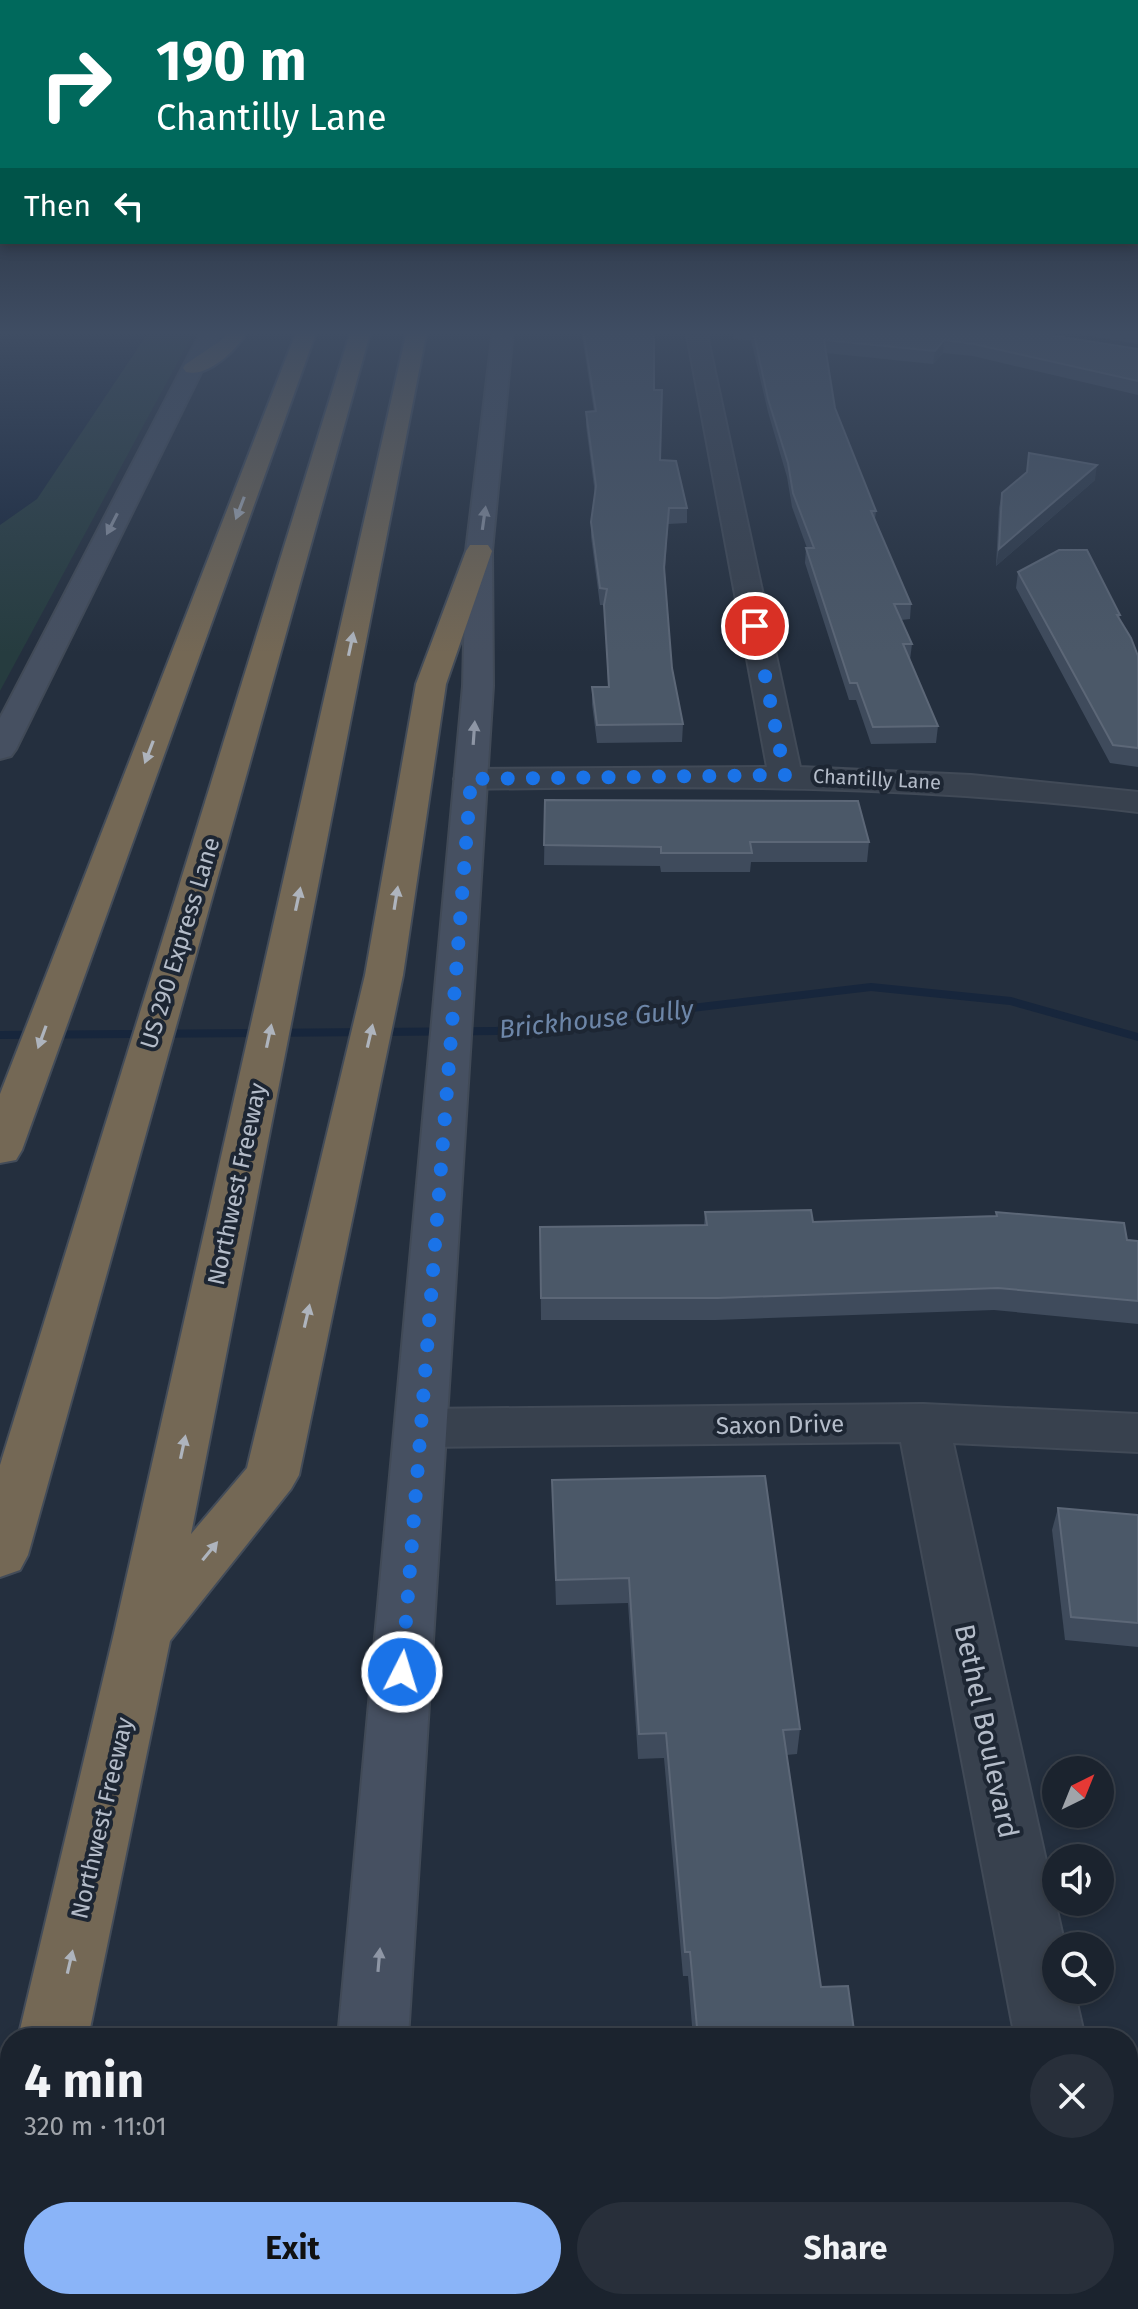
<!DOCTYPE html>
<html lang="en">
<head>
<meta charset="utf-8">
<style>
	body { margin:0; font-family:"Fira Sans",sans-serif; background:#282f3a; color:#f1f3f6; height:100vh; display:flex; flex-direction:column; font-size:30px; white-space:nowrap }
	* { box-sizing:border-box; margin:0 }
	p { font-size:26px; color:#a0a4aa }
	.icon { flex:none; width:44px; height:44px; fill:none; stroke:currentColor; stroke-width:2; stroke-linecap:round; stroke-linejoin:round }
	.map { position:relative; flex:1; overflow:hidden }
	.drawer { position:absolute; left:0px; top:2028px; width:1138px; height:282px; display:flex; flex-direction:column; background:#1b232e; border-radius:32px 32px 0 0; box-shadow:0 4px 12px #0003,0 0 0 2px #39404a }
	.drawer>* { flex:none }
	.hud { position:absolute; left:0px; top:0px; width:1138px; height:244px; box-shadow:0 4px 12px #0003,0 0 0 2px #39404a; background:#00695c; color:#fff; overflow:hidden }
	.needle { width:52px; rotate:43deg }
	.tools { position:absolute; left:1042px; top:1756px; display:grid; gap:16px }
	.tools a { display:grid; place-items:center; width:72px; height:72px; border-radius:50%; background:#1b232e; box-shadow:0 4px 12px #0003,0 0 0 2px #39404a; font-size:40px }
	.pin { position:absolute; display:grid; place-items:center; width:68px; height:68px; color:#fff; margin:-34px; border:4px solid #fff; border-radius:50%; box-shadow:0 2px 8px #0007 }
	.me { position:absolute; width:88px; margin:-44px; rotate:5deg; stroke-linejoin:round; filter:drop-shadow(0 0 6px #0008) }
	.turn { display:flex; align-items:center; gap:28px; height:168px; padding:0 24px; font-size:36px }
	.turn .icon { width:104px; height:104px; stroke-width:2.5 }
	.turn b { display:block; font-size:56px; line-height:68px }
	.then { display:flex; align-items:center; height:76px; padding:0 24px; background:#0003; gap:16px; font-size:30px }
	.round { display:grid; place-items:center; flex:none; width:84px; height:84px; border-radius:42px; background:#282f3a }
	.overview { display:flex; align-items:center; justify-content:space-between; height:136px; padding:0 24px }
	h1 { font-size:48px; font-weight:700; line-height:60px }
	.primary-button { display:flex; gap:16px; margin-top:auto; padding:16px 24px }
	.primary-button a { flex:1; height:92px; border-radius:48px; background:#8ab4f8; color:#111; font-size:32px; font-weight:700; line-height:92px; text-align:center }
	.primary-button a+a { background:#282f3a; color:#f1f3f6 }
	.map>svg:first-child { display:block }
</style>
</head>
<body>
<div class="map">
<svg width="1138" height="2309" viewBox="0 0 1138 2309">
	<rect width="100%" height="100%" fill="#242f3e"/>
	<path fill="#263c3f" d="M 0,330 L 195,330 L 0,691 Z"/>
	<path fill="#17263c" d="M 27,330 L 150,330 L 37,499 L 0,525 L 0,337 Z"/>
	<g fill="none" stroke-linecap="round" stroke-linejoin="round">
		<path fill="#17263c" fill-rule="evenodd" d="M 871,983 L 1011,997 L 1138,1033 L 1138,1041 L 1010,1005 L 871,991 L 496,1035 L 0,1039 L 0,1031 L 496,1027 Z"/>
		<g stroke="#414a57" stroke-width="4">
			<g id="street">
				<path d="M 686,330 L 706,330 L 800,767 L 971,775 L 1138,792 L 1138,812 C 916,785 694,785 471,789 L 459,786 L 454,779 L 459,772 L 471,769 L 767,767 Z"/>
				<path d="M 923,1404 L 1138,1414 L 1138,1452 L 953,1443 L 1065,1946 L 1056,1946 L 1056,1990 L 1074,1990 L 1085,2038 L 1015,2038 L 901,1442 L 422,1447 L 404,1441 L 396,1428 L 404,1415 L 422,1409 Z"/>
				<path d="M 1128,2268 L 1138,2268 L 1138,2309 L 1069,2309 L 1069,2300 L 1128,2300 Z"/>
			</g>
		</g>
		<g stroke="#414a57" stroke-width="4">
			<g id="secondary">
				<path d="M 202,330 L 222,330 L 16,749 L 11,756 L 0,759 L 0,718 Z"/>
				<path d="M 493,330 L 513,330 L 492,551 L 493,686 L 408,2038 L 338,2038 L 463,686 L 466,551 Z"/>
				<rect x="312" y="2300" width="78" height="9"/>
			</g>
		</g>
		<g stroke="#434c59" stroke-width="4">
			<g id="highway">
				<path d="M 228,330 L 248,330 C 238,349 208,378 186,372 L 183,368 L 186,364 L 223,339 Z"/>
				<path d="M 297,330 L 317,330 L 22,1150 L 16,1160 L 0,1163 L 0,1094 Z"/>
				<path d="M 351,330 L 371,330 L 28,1555 L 20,1570 L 0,1577 L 0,1465 Z"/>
				<path d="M 407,330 L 427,330 L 191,1534 L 247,1468 L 365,975 L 416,684 L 466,551 L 470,545 L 488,545 L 492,551 L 446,684 L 403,975 L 299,1475 L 291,1489 L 170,1641 L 88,2038 L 18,2038 L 114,1633 Z"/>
				<path d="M 10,2197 L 10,2300 L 31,2300 L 27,2309 L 0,2309 L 0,2201 Z"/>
			</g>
		</g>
		<use href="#street" fill="#38414e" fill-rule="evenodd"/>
		<use href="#secondary" fill="#465061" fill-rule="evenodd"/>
		<use href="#highway" fill="#746855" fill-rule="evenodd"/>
	</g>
	<g fill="#3f4b5c">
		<path d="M 581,330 L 654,330 L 654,390 L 660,460 L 687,508 L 687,523 L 668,524 L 665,572 L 672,668 L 683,724 L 682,742 L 597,743 L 592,704 L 592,687 L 608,687 L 605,605 L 600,605 L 591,537 L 591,522 L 595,494 L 586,426 L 586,412 L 594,412 Z"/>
		<path d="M 733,330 L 1018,330 L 1138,349 L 1138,395 L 973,356 L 943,353 L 933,364 L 826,353 L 835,408 L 876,511 L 875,519 L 911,604 L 910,619 L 901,620 L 912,644 L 910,660 L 938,726 L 936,743 L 871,744 L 856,700 L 849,700 L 805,563 L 806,548 L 807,548 L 792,507 L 787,477 L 768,412 L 751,340 L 733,339 Z"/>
		<path d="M 1054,330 L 1138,330 L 1138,344 Z"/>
		<path d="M 1095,480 L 996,566 L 999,508 L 1002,493 Z"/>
		<path d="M 1018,572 L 1120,615 L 1119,620 L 1138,656 L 1138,767 L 1110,763 L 1016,588 Z"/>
		<path d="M 545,800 L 869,842 L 867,862 L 751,862 L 750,872 L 661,872 L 660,866 L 544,865 Z"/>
		<path d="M 705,1212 L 813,1222 L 996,1216 L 996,1212 L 1138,1241 L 1138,1324 L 994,1310 L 716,1320 L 541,1320 L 540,1227 L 704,1225 Z"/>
		<path d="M 552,1480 L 800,1729 L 797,1754 L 786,1755 L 821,1987 L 855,2038 L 693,2038 L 688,1976 L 683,1976 L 664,1758 L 638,1759 L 628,1603 L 556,1605 Z"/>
		<path d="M 1058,1508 L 1138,1515 L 1138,1647 L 1065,1640 L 1052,1530 Z"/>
	</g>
	<g fill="#2f3b4b">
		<path d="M 944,340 L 943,353 L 933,364 L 935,351 Z"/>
		<path d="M 1097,465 L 1095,480 L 996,566 L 999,549 Z"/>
	</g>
	<g fill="#4b5868" stroke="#5c6777" stroke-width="2">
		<path d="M 583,330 L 654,330 L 654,390 L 662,390 L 660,460 L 676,461 L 687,508 L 669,508 L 664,567 L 672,668 L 683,724 L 597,725 L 592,687 L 609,687 L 604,605 L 607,589 L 600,588 L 591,522 L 596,486 L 586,412 L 596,411 Z"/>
		<path d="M 753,330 L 1018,330 L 1138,349 L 1138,381 L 974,344 L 944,340 L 935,351 L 824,340 L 835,408 L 876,511 L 871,511 L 911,604 L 894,604 L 912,644 L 903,644 L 938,726 L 873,727 L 857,683 L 850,683 L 806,548 L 814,548 L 793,493 L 788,463 L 768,399 Z"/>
		<path d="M 1029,453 L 1097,465 L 999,549 L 1002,493 L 1027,472 Z"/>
		<path d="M 1059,550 L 1087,550 L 1120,615 L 1117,615 L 1131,638 L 1138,656 L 1138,748 L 1113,745 L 1018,572 Z"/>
		<path d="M 545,800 L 858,801 L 869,842 L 750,842 L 752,853 L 661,853 L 661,847 L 544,845 Z"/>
		<path d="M 811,1210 L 813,1222 L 997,1216 L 996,1212 L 1124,1223 L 1127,1240 L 1138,1241 L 1138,1301 L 998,1288 L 718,1298 L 541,1298 L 540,1227 L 707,1225 L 705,1212 Z"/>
		<path d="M 765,1476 L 800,1729 L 783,1730 L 821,1987 L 848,1986 L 855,2038 L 698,2038 L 690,1952 L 685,1952 L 666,1733 L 639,1734 L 629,1578 L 556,1580 L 552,1480 Z"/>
		<path d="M 1058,1508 L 1138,1515 L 1138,1623 L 1071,1617 Z"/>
		<path d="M 556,2300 L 866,2300 L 867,2309 L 556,2309 Z"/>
	</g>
	<defs><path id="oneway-solid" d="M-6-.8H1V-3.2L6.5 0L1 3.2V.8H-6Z" transform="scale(2)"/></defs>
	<g fill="#aeb4bd">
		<use href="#oneway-solid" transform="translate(240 508) rotate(111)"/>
		<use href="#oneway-solid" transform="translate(351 644) rotate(-78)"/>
		<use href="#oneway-solid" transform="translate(149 752) rotate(111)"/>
		<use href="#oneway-solid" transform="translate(396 898) rotate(-81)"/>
		<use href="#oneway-solid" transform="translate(298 899) rotate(-78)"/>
		<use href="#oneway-solid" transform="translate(269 1036) rotate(-78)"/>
		<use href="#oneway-solid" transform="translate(370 1036) rotate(-77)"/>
		<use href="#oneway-solid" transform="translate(42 1037) rotate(110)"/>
		<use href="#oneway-solid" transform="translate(307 1316) rotate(-77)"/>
		<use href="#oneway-solid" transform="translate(183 1447) rotate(-78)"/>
		<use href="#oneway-solid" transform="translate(210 1551) rotate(-51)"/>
		<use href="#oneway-solid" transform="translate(70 1962) rotate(-77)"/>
	</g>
	<g fill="#8e96a5">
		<use href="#oneway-solid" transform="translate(484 518) rotate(-82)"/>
		<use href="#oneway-solid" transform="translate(112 524) rotate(117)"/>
		<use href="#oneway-solid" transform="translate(474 733) rotate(-86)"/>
		<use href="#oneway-solid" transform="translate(379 1960) rotate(-85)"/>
	</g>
	<linearGradient id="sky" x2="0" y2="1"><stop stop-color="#141a22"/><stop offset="0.51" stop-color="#3f4d63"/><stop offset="1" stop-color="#3f4d63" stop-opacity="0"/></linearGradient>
	<rect width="1138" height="653" fill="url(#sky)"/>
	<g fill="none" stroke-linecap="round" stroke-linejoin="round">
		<path stroke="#1a73e8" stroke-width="14" stroke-dasharray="0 25.2" d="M 402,1672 L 471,779 L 785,775 L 755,626"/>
	</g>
	<g text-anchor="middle" stroke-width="8" stroke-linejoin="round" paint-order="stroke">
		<g font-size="20" fill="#b4bcc9" stroke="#1d2633">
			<text transform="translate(877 779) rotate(3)" y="7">Chantilly Lane</text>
		</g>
		<g font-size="24" fill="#b4bcc9" stroke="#1d2633">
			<text transform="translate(180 943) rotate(-73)" y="8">US 290 Express Lane</text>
			<text transform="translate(237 1184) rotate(-78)" y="8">Northwest Freeway</text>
			<text transform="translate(780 1425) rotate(-1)" y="8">Saxon Drive</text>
			<text transform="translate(102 1818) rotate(-77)" y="8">Northwest Freeway</text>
		</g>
		<g font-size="26" font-style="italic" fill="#6d86a8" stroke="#1d2633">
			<text transform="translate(596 1019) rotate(-6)" y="9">Brickhouse Gully</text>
		</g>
		<g font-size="28" fill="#b4bcc9" stroke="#1d2633">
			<text transform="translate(987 1731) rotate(78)" y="10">Bethel Boulevard</text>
		</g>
	</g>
</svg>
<div class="tools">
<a><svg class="needle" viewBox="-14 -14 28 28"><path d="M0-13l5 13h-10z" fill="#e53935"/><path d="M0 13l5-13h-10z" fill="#a0a4aa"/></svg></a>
<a><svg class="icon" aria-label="sound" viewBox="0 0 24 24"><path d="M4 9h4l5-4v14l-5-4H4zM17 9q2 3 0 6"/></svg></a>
<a><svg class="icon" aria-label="search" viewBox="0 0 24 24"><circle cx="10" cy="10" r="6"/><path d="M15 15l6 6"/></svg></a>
</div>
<div class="pin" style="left:755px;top:626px;background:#d93025"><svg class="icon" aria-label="arrive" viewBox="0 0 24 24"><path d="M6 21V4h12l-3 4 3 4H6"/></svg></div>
<svg class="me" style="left:402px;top:1672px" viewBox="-20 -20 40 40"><circle r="17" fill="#1a73e8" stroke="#fff" stroke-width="3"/><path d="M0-11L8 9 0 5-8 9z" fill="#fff"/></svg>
<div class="hud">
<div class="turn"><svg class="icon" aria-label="right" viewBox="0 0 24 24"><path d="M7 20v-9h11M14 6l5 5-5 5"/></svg><div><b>190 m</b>Chantilly Lane</div></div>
<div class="then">Then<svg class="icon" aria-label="left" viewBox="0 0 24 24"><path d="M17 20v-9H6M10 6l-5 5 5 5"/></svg></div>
</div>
<section class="drawer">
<div class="overview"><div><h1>4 min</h1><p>320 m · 11:01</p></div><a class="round"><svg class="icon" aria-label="close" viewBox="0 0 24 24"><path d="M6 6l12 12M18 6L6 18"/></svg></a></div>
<div class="primary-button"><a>Exit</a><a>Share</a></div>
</section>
</div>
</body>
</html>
